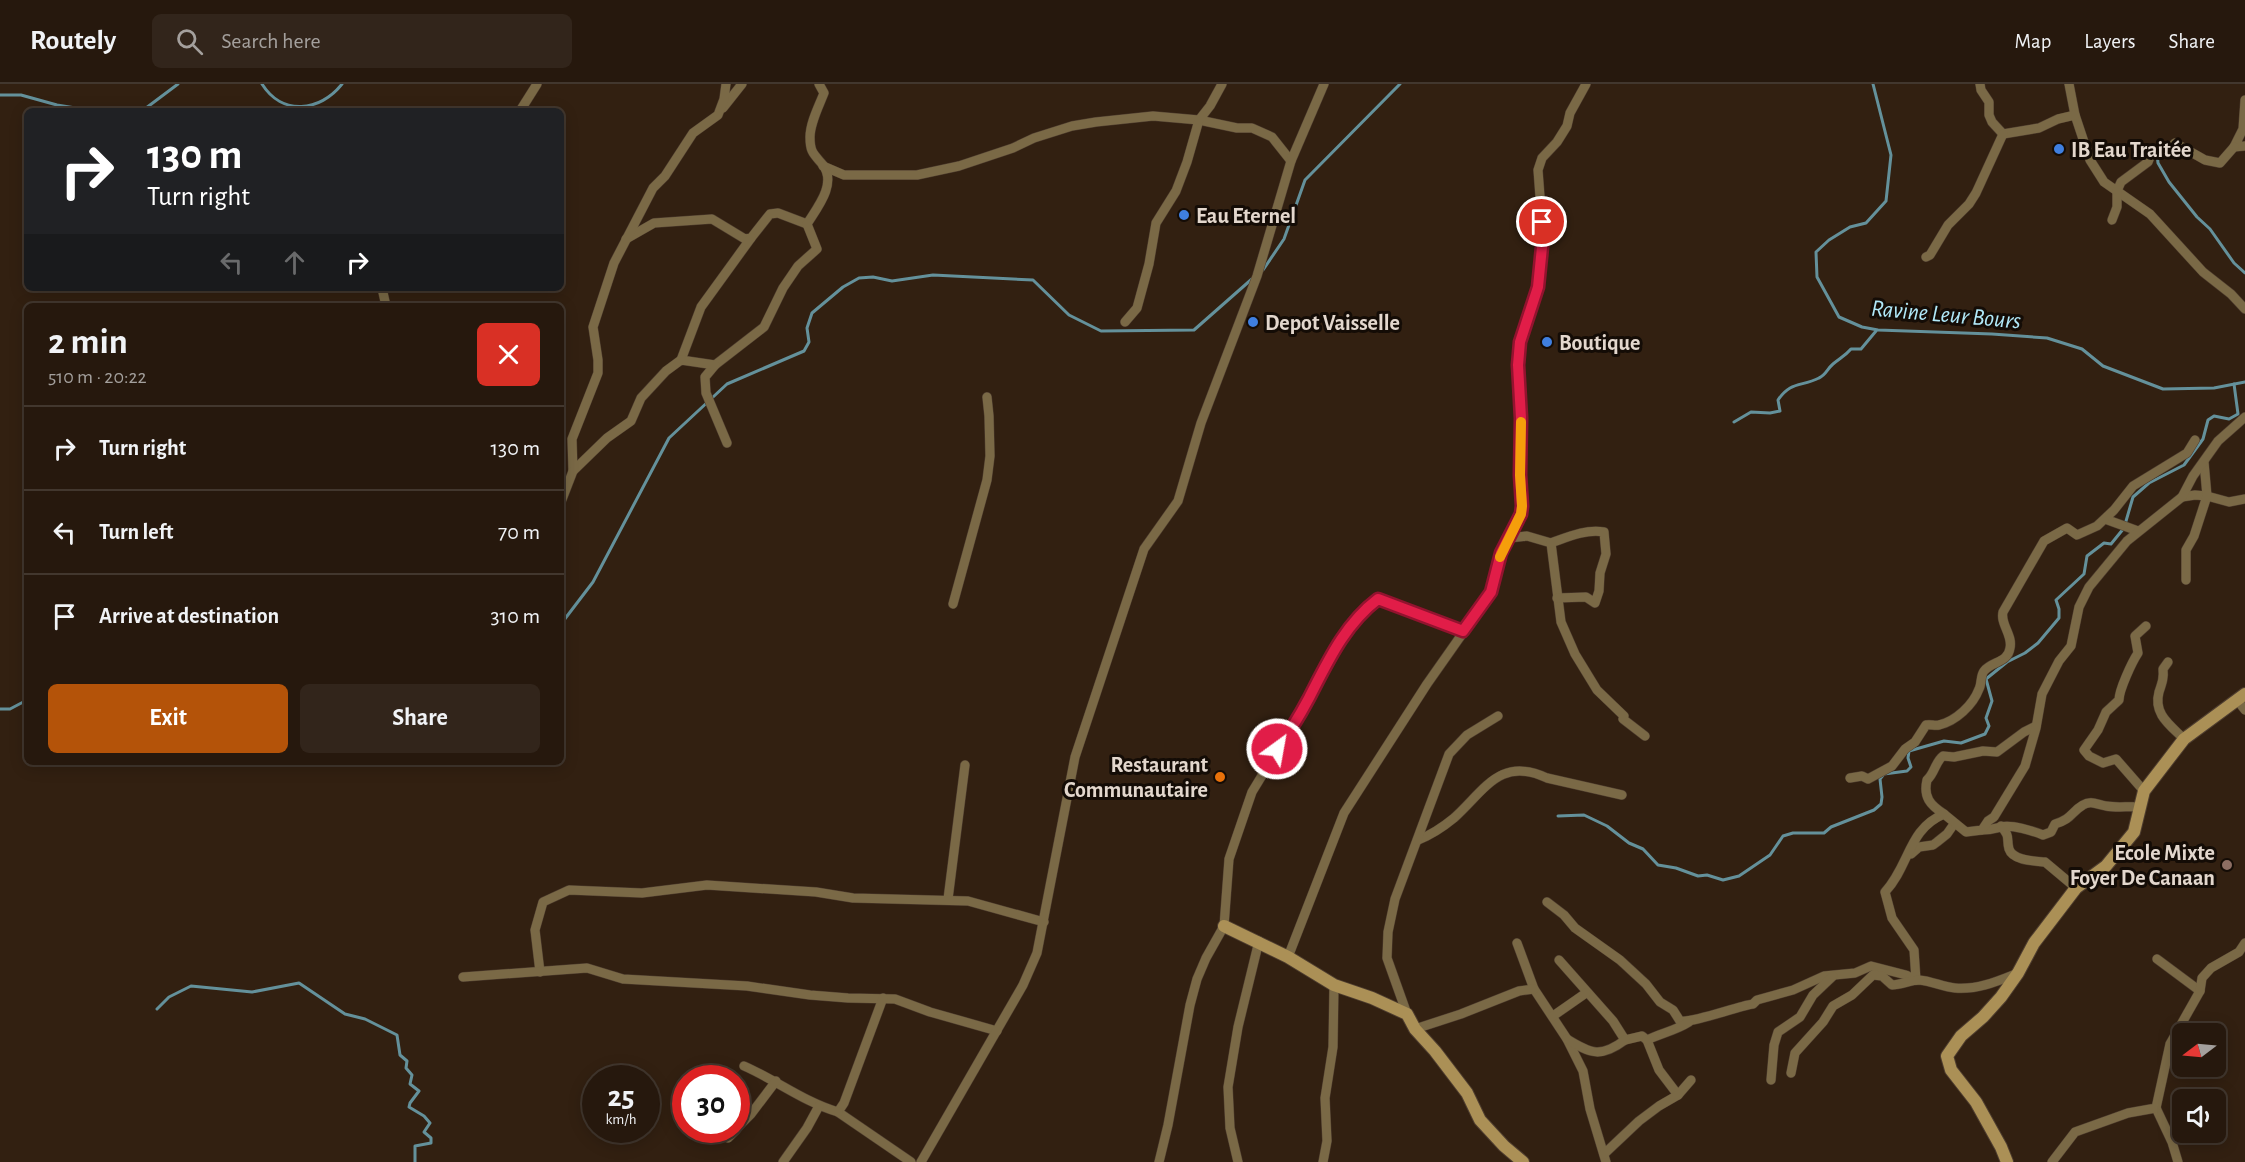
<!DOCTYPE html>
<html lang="en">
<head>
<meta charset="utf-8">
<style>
	body { margin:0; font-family:"Alegreya Sans",sans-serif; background:#32251b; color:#f1f3f6; height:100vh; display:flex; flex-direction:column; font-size:22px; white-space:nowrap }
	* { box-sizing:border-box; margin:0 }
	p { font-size:20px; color:#a4a09d }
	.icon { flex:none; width:33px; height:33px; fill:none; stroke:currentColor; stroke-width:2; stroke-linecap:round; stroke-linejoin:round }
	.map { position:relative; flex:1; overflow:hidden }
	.drawer { position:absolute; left:24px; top:219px; width:540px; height:462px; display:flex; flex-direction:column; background:#26180d; border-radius:9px; box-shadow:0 3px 15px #0003,0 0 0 2px #42372e }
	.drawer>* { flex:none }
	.hud { position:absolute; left:24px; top:24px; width:540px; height:183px; border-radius:9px; box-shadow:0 3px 15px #0003,0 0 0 2px #42372e; background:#202124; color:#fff; overflow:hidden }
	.needle { width:39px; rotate:254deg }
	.controls { position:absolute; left:2172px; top:939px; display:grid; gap:12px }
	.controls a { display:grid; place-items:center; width:54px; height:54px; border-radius:9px; background:#26180d; box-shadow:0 3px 15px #0003,0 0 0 2px #42372e; font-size:30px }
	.speed { position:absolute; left:582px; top:981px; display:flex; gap:12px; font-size:30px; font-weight:700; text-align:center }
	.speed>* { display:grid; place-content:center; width:78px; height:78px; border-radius:50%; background:#26180d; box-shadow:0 3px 15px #0003,0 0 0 2px #42372e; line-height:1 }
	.speed small { font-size:15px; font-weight:400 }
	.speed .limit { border:9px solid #d22; background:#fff; color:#111 }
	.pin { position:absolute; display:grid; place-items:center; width:51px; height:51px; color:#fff; margin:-26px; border:3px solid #fff; border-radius:50%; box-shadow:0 2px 6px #0007 }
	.me { position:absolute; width:66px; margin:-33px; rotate:32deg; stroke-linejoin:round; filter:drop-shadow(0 0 4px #0008) }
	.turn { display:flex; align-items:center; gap:21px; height:126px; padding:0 24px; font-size:27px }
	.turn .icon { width:78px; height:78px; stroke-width:2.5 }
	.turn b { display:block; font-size:42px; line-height:51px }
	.lanes { display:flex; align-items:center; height:57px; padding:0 24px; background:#0003; justify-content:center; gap:30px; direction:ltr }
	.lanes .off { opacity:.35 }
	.round { display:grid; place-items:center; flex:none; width:63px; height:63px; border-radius:9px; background:#32251b }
	.headline { display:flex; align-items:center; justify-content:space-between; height:102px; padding:0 24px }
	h1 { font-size:36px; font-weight:700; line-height:45px }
	.button { display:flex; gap:12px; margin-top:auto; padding:12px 24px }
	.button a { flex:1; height:69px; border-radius:9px; background:#b45309; color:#fff; font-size:24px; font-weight:700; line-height:69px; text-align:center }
	.button a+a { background:#32251b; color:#f1f3f6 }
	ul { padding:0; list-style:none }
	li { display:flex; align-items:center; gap:18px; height:84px; padding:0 24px; border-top:2px solid #42372e }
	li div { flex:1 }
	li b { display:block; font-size:22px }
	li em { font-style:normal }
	header { display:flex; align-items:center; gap:36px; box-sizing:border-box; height:84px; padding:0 30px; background:#26180d; border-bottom:2px solid #42372e }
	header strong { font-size:28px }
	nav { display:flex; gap:33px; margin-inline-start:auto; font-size:21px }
	.search { width:420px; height:54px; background:#32251b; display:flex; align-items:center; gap:15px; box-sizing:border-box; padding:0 21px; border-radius:9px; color:#a4a09d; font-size:22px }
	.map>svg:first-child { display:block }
</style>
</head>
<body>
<header>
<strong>Routely</strong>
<div class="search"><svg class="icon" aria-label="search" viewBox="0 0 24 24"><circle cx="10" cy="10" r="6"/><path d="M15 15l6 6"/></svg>Search here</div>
<nav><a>Map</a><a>Layers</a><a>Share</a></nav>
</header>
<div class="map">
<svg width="2245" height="1078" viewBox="0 0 2245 1078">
	<rect width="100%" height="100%" fill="#322011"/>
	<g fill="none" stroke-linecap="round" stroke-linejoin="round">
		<g stroke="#64919b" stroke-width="3">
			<path d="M 262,0 C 282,32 320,28 342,0"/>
			<path d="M 1873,0 L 1891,71 L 1886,117 L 1866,139 L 1850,143 L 1829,156 L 1816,168 L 1817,193 L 1839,233 L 1862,243 L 1878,246 L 1992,250 L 2047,254 L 2082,265 L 2103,282 L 2163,305 L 2214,304 L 2245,298"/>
			<path d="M 0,11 L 21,11 L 57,21 L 94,27"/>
			<path d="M 142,27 L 178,0"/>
			<path d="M 2157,69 L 2158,79 L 2169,98 L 2197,133 L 2210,145 L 2234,179 L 2245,189"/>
			<path d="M 1263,186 L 1284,155 L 1305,96 L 1400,0"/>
			<path d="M 1734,338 L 1751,328 L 1770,329 L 1780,327 L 1778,316 C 1791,297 1801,303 1819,294 C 1826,291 1827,285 1833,280 C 1840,274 1845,272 1851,265 L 1861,265 L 1876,247"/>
			<path d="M 561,540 L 593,498 L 669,354 L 727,300 L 804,267 L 809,258 L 807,244 L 812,229 L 843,203 L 859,194 L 873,193 L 892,197 L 933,191 L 1033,196 L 1069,231 L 1101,247 L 1194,246 L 1253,194"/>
			<path d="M 0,625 L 10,625 L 27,616"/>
			<path d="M 1558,732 L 1584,731 L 1607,742 L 1629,759 L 1643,765 L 1658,781 L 1676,784 L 1698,792 L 1707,791 L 1723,796 L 1739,792 L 1770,771 L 1783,752 L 1793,749 L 1824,749 L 1831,743 L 1874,726 L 1881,720 L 1882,713 L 1880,695 L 1884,690 L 1907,687 L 1911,683 L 1908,674 L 1909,667 L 1944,657 L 1961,659 L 1985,650 L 1989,642 L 1986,634 L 1992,617 L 1986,595 L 2007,578 L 2025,569 L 2038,559 L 2059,534 L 2059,525 L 2056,516 L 2084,490 L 2087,472 L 2104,459 L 2111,460 L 2124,444 L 2133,413 L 2149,399 L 2184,381 L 2203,355 L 2208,336 L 2214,332 L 2229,335 L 2238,330 L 2234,300"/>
			<path d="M 157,925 L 169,913 L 191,902 L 252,908 L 299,899 L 345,930 L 365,935 L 397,951 L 400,971 L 407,977 L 406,984 L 412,991 L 410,1000 L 419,1007 L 410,1019 L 409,1023 L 424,1032 L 430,1039 L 424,1048 L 431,1054 L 431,1059 L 415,1062 L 415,1078"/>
		</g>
		<g stroke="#4e3d2f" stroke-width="10">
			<g id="street">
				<path d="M 1980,0 L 1981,6 L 1989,18 L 1989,31 L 1992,38 L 2003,50"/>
				<path d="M 2069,0 L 2075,31 L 2090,76 L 2104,98 L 2150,130 L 2203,188 L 2231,210 L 2245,225"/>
				<path d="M 2245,16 L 2243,45 L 2234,63 L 2245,62"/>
				<path d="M 723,24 L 742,0"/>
				<path d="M 520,27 L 537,0"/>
				<path d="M 2003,50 L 2039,44 L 2058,35 L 2075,31"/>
				<path d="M 823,82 L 844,91 L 917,91 L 959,82 L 1013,64 L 1034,54 L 1072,42 L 1096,38 L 1153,32 L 1199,36 L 1237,44 L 1252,44 L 1272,53 L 1291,77"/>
				<path d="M 2112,136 L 2117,123 L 2117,107 L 2121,98 L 2148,78 L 2152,68 L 2171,63 L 2175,59 L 2205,76 L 2220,79 L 2234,63"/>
				<path d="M 626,155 L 654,139 L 712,135 L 745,155 L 751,154 L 770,130 L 778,129 L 807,140"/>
				<path d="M 1926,173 L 1930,171 L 1948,141 L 1969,120 L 1976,109 L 2003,50"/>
				<path d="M 382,204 L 386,222"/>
				<path d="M 1125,238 L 1137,224 L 1149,180 L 1156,139 L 1176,107 L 1187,78 L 1199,36 L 1210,22 L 1222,0"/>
				<path d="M 681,276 L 701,223 L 751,154"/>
				<path d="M 727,359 L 706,309 L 705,293 L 715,281 L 764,243 L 783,204 L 798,182 L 817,165 L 807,140 C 817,124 837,100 823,81 C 814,70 810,69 810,53 C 810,39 819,22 824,9 L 819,0"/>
				<path d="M 573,387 L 572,355 L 598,289 L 598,276 L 593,243 L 614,179 L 653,104 L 665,92 L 693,49 L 718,31 L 724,15 L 726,0"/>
				<path d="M 2182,413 L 2195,411 L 2207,412 L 2229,418 L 2245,415"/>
				<path d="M 561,418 L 573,387 L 607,354 L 631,337 L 641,314 L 666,287 L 681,276 L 715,281"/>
				<path d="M 2105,435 L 2138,447"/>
				<path d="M 1509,454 L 1527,452 L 1551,459 L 1561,538 L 1575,570 L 1597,606 L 1624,632 L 1623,635 L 1645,652"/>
				<path d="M 1551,459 C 1568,453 1585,445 1604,448 L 1606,470 L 1600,489 L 1599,507 L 1595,519 L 1586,513 L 1557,514"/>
				<path d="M 2186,496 L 2186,466 L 2194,452 L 2207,412 L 2204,378"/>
				<path d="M 953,520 L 987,396 L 990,372 L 989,332 L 987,313"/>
				<path d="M 2168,578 L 2163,585 C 2164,594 2162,599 2159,608 C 2153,630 2170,641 2184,655"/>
				<path d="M 2238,617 L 2245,626"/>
				<path d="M 1850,694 L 1862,692 L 1868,695 L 1892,682 L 1905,665 L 1915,658 L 1926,641 C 1931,640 1934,642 1939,641 C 1956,637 1973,621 1979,605 C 1982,600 1980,592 1984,587 C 1992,577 2008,579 2010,564 C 2013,551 2000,540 2003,528 L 2044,457 L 2067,444 L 2077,451 L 2097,442 L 2114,426 L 2133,402 L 2187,369 L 2195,356"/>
				<path d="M 2144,707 L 2116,675 L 2103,679 L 2089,672 L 2084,666 L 2098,646 L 2106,628 L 2119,616 C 2119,606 2132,578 2138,569 L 2135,552 L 2146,542"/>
				<path d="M 1944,730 C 1930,721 1923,713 1927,696 C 1935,689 1935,678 1943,672 L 1954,673 L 1983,667 L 1997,668 L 2024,648 L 2036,642"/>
				<path d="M 2001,742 C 2011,754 2006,753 2009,765 C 2013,777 2035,777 2045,778 L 2076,804"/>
				<path d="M 1982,746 C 1990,746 1993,745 2001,743 C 2011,740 2033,747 2043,751 L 2051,748 L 2055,740 C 2072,735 2071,728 2083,721 C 2091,716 2098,721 2106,722 C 2117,724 2129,722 2140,723"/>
				<path d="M 1418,756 C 1431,751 1443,743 1454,734 C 1485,706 1500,672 1547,694 L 1622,711"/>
				<path d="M 1911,770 L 1919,763 L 1933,761 L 1937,758 L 1947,750 L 1954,740"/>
				<path d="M 948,815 L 965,681"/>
				<path d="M 1547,818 L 1564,831 L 1575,844 L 1620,876 L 1646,900 L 1660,918 L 1673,926 L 1680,937 C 1694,939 1735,923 1753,920 L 1757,916 L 1793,906 L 1824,892 L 1855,889 L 1871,882 L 1906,891 L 1916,896"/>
				<path d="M 1517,859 L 1534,905 L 1567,955 L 1583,987 L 1590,1025 L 1606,1078"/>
				<path d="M 1288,873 L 1344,729 L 1427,600 L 1491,509 L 1501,469 L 1521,430 L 1522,422 L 1520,391 L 1518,281 L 1520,258 L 1538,203 L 1543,153 L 1538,86 L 1542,74 L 1557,58 L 1567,42 L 1570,29 L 1586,0"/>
				<path d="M 2157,875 L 2200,907"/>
				<path d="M 1559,876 L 1613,937 L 1625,956 L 1642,952 L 1647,956 L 1659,986 L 1678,1011"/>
				<path d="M 540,888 L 535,846 L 543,818 L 569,806 L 642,809 L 707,801 L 816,808 L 853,814 L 968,817 L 1044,838"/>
				<path d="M 463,893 L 587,884 L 623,895 L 747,902 L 810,911 L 848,914 L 895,915 L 930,928 L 997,947"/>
				<path d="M 1916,896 L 1914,866 L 1892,834 L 1885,808 C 1910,781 1908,745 1944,730 L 1966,748 L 1982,746 L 1988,737 L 1994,733 L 2025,682 L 2036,644 L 2042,610 L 2059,577 L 2071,562 L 2079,523 L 2089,503 L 2127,457 L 2182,413 L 2193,392 L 2218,357 L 2245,333"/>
				<path d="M 883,914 L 844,1019 L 838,1028 L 911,1078"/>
				<path d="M 1407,930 L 1387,874 L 1388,848 L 1395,815 L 1449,670 L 1467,651 L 1498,632"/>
				<path d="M 1553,932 L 1586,909"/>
				<path d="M 1415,945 L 1461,930 L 1519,907 L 1534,905"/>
				<path d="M 1567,955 C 1591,970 1601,974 1625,956"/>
				<path d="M 1647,956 C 1661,949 1675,947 1689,938"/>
				<path d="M 744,982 C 776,996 804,1018 838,1028"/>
				<path d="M 1791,989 L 1795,969 L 1823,938 L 1833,922 L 1852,911 L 1873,891 L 1882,892 L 1892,901 C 1901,901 1911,896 1919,896 C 1932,897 1943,903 1955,904 C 1978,906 1998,897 2018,889"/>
				<path d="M 1771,996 L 1774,961 L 1778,948 L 1800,933 L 1813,911 L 1833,892"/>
				<path d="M 2156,1024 L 2172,1058 L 2178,1078"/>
				<path d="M 736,1045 L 751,1030 L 776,997"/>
				<path d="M 728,1054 L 736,1046"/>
				<path d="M 1604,1070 L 1639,1037 L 1659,1022 L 1678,1011 L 1691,996"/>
				<path d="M 783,1078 L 807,1044 L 819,1022"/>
				<path d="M 921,1078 L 1023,901 L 1037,869 L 1075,673 L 1144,465 L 1178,417 L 1201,339 L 1257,192 L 1291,77 L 1324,0"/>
				<path d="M 1159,1078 L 1168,1041 L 1190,921 L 1197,895 L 1206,874 L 1224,842 L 1229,775 L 1252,708 L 1308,616 L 1345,547 L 1361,528 L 1378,515 L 1463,547"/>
				<path d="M 1238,1078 L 1230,1044 L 1228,1003 L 1238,943 L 1259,857"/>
				<path d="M 1323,1078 L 1327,1057 L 1325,1014 L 1333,963 L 1334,901"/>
				<path d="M 2052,1078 L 2075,1048 L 2128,1029 L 2156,1024 L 2170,960 L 2200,907 L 2202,894 L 2211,884 L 2239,868 L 2245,859"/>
			</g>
		</g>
		<g stroke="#4e3d2f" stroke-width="14">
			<g id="secondary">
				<path d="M 1224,842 L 1288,873 L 1334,901 L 1372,914 L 1407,930 L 1415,945 L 1435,967 L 1467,1009 L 1480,1036 L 1504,1062 L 1523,1078"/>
				<path d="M 2007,1078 L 2001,1063 L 1976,1018 L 1951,986 L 1947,972 L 1961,952 L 1983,933 L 2001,913 L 2018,889 L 2034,859 L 2076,804 L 2106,782 L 2134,748 L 2144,707 L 2184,655 L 2245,610"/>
			</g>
		</g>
		<use href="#street" stroke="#7a6946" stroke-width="9"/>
		<use href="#secondary" stroke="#ab9056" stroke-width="12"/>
	</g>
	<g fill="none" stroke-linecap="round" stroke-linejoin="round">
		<g stroke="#92132f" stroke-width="15">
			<path id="route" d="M 1277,665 C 1289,649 1300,631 1309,614 C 1328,577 1345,540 1378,515 L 1463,547 L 1491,508 L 1501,469 L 1521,430 L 1522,422 L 1520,391 L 1521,334 L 1518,281 L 1520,258 L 1538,203 L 1543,153 L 1542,138"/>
		</g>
		<use href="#route" stroke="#e11d48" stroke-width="10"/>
		<path stroke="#f59e0b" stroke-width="10" d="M 1500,473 L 1521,430 L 1522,422 L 1520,391 L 1521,338"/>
	</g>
	<g fill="#3f7fe0" stroke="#140c06" stroke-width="2">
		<circle cx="2059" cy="65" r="6"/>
		<circle cx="1184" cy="131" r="6"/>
		<circle cx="1253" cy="238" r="6"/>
		<circle cx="1547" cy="258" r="6"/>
	</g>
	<circle fill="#e8710a" stroke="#140c06" stroke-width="2" cx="1220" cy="693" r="6"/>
	<circle fill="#8d6e63" stroke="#140c06" stroke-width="2" cx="2227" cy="781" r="6"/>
	<g text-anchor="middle" stroke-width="6" stroke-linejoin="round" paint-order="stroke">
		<g font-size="22" font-weight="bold" fill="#e3d7cd" stroke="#140c06" text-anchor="start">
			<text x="2071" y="73">IB Eau Traitée</text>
			<text x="1196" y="139">Eau Eternel</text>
			<text x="1265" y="246">Depot Vaisselle</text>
			<text x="1559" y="266">Boutique</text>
			<text x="1208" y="688" text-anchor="end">Restaurant<tspan x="1208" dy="25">Communautaire</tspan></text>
			<text x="2215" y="776" text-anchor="end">Ecole Mixte<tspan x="2215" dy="25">Foyer De Canaan</tspan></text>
		</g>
		<g font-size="24" font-style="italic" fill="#b1e9f9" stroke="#140c06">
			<text transform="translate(1946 230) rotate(5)" y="8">Ravine Leur Bours</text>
		</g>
	</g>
</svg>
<div class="controls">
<a><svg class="needle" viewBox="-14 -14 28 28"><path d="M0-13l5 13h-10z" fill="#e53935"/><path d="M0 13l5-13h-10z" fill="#a4a09d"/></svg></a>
<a><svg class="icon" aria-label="sound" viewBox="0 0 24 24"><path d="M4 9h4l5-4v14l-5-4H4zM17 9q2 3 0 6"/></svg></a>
</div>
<div class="speed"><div>25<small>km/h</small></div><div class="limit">30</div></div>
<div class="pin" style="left:1542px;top:138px;background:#d93025"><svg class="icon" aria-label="arrive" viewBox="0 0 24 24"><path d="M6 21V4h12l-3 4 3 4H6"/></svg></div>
<svg class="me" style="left:1277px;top:665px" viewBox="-20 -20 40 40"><circle r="17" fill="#e11d48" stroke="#fff" stroke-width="3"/><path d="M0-11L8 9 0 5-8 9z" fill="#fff"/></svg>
<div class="hud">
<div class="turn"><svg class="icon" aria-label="right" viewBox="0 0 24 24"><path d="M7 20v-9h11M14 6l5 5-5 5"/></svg><div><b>130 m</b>Turn right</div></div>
<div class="lanes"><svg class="icon off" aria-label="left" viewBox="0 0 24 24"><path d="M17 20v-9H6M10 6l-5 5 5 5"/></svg><svg class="icon off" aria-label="ahead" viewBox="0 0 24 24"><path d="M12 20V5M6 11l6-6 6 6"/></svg><svg class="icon" aria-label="right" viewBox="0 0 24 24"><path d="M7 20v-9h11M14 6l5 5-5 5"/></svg></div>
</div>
<section class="drawer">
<div class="headline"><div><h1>2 min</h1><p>510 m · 20:22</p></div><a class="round" style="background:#d93025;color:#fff"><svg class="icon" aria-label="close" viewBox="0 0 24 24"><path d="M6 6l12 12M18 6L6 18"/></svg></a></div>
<ul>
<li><svg class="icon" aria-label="right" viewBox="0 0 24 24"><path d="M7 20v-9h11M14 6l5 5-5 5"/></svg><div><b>Turn right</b></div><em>130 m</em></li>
<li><svg class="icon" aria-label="left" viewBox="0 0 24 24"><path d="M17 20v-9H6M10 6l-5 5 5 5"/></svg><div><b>Turn left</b></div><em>70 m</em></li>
<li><svg class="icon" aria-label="arrive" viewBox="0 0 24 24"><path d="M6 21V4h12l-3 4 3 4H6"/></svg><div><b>Arrive at destination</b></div><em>310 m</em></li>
</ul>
<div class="button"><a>Exit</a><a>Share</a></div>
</section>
</div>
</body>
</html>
